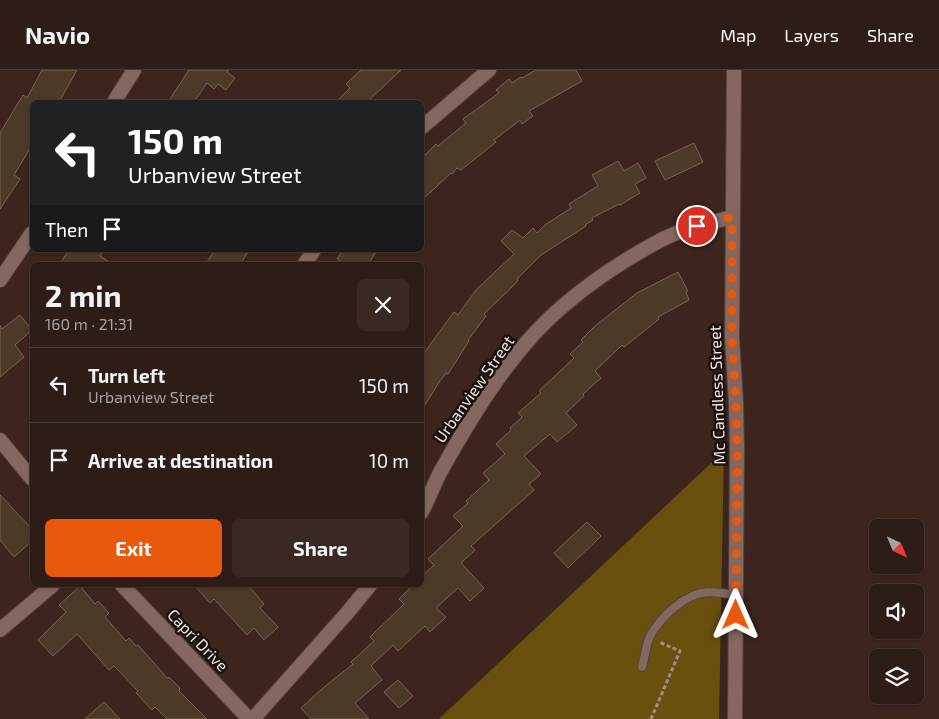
<!DOCTYPE html>
<html lang="en">
<head>
<meta charset="utf-8">
<style>
	body { margin:0; font-family:"Exo 2",sans-serif; background:#3a2923; color:#f1f3f6; height:100vh; display:flex; flex-direction:column; font-size:19px; white-space:nowrap }
	* { box-sizing:border-box; margin:0 }
	p { font-size:16px; color:#a7a1a1 }
	.icon { flex:none; width:28px; height:28px; fill:none; stroke:currentColor; stroke-width:2; stroke-linecap:round; stroke-linejoin:round }
	.map { position:relative; flex:1; overflow:hidden }
	.details { position:absolute; left:30px; top:192px; width:394px; height:325px; display:flex; flex-direction:column; background:#2e1c16; border-radius:8px; box-shadow:0 1px 4px #0004,0 0 0 1px #493a35 }
	.details>* { flex:none }
	.guide { position:absolute; left:30px; top:30px; width:394px; height:152px; border-radius:8px; box-shadow:0 1px 4px #0004,0 0 0 1px #493a35; background:#202124; color:#fff; overflow:hidden }
	.needle { width:32px; rotate:136deg }
	.tools { position:absolute; left:869px; top:449px; display:grid; gap:10px }
	.tools a { display:grid; place-items:center; width:55px; height:55px; border-radius:8px; background:#2e1c16; box-shadow:0 1px 4px #0004,0 0 0 1px #493a35; font-size:25px }
	.pin { position:absolute; display:grid; place-items:center; width:42px; height:42px; color:#fff; margin:-21px; border:2px solid #fff; border-radius:50%; box-shadow:0 1px 5px #0007 }
	.me { position:absolute; width:55px; margin:-28px; rotate:0deg; stroke-linejoin:round; filter:drop-shadow(0 0 4px #0008) }
	.turn { display:flex; align-items:center; gap:18px; height:105px; padding:0 15px; font-size:22px }
	.turn .icon { width:65px; height:65px; stroke-width:2.5 }
	.turn b { display:block; font-size:35px; line-height:42px }
	.then { display:flex; align-items:center; height:48px; padding:0 15px; background:#0003; gap:10px; font-size:19px }
	.round { display:grid; place-items:center; flex:none; width:52px; height:52px; border-radius:8px; background:#3a2923 }
	.headline { display:flex; align-items:center; justify-content:space-between; height:85px; padding:0 15px }
	h1 { font-size:30px; font-weight:700; line-height:38px }
	.cta { display:flex; gap:10px; margin-top:auto; padding:10px 15px }
	.cta a { flex:1; height:58px; border-radius:8px; background:#ea580c; color:#fff; font-size:20px; font-weight:700; line-height:58px; text-align:center }
	.cta a+a { background:#3a2923; color:#f1f3f6 }
	ul { padding:0; list-style:none }
	li { display:flex; align-items:center; gap:15px; height:75px; padding:0 15px; border-top:1px solid #493a35 }
	li div { flex:1 }
	li b { display:block; font-size:19px }
	li em { font-style:normal }
	header { display:flex; align-items:center; gap:30px; box-sizing:border-box; height:70px; padding:0 25px; background:#2e1c16; border-bottom:1px solid #493a35 }
	header strong { font-size:24px }
	nav { display:flex; gap:28px; margin-inline-start:auto; font-size:18px }
	.map>svg:first-child { display:block }
</style>
</head>
<body>
<header>
<strong>Navio</strong>
<nav><a>Map</a><a>Layers</a><a>Share</a></nav>
</header>
<div class="map">
<svg width="939" height="649" viewBox="0 0 939 649">
	<rect width="100%" height="100%" fill="#3d251e"/>
	<path fill="#68510f" d="M 724,381 L 719,649 L 439,649 Z"/>
	<g fill="#4d3928" stroke="#7a6451">
		<path d="M 42,0 L 77,0 L 59,32 L 32,32 L 32,75 L 14,105 L 20,109 L 0,139 L 0,63 L 23,25 L 27,28 Z"/>
		<path d="M 189,0 L 229,0 L 227,2 L 235,8 L 226,20 L 218,14 L 214,19 L 207,13 L 194,32 L 168,32 Z"/>
		<path d="M 361,0 L 401,0 L 367,32 L 336,32 L 350,18 L 346,14 Z"/>
		<path d="M 536,0 L 576,0 L 582,11 L 529,41 L 533,46 L 522,54 L 520,50 L 494,70 L 496,72 L 461,100 L 457,98 L 452,104 L 451,103 L 421,131 L 421,89 L 436,74 L 438,76 L 466,53 L 463,49 L 499,23 L 496,20 L 509,9 L 512,13 L 521,7 L 522,8 Z"/>
		<path d="M 694,73 L 703,92 L 665,110 L 655,91 Z"/>
		<path d="M 618,91 L 624,101 L 638,93 L 646,108 L 635,114 L 640,123 L 620,135 L 619,134 L 592,148 L 593,150 L 585,155 L 586,156 L 541,185 L 517,209 L 518,210 L 514,215 L 484,244 L 486,246 L 468,270 L 469,271 L 448,304 L 446,303 L 440,311 L 421,341 L 421,287 L 454,242 L 458,245 L 476,220 L 514,184 L 501,171 L 512,160 L 523,168 L 533,158 L 537,163 L 545,155 L 571,138 L 569,134 L 598,116 L 592,105 Z"/>
		<path d="M 69,180 L 104,180 L 100,186 L 114,195 L 59,195 Z"/>
		<path d="M 215,180 L 249,180 L 240,195 L 205,195 Z"/>
		<path d="M 343,180 L 377,180 L 368,195 L 347,195 L 337,189 Z"/>
		<path d="M 678,202 L 688,221 L 686,222 L 689,230 L 658,247 L 659,249 L 624,277 L 622,275 L 595,301 L 601,308 L 583,324 L 584,326 L 566,343 L 577,355 L 557,372 L 550,364 L 524,386 L 541,404 L 529,414 L 534,420 L 471,476 L 475,480 L 461,493 L 484,518 L 470,531 L 458,518 L 436,538 L 446,547 L 430,562 L 425,556 L 398,581 L 393,575 L 371,596 L 382,610 L 355,633 L 369,649 L 311,649 L 301,638 L 323,618 L 353,594 L 351,592 L 374,571 L 370,567 L 404,534 L 399,529 L 413,515 L 421,515 L 421,507 L 434,495 L 428,489 L 463,456 L 453,446 L 468,433 L 466,431 L 489,410 L 483,403 L 505,384 L 496,374 L 511,360 L 510,358 L 522,347 L 518,343 L 541,323 L 539,321 L 574,288 L 570,284 L 583,272 L 581,270 L 595,256 L 637,223 Z"/>
		<path d="M 20,245 L 32,260 L 15,275 L 24,287 L 0,307 L 0,255 L 2,259 Z"/>
		<path d="M 0,425 L 32,459 L 32,471 L 14,487 L 0,470 Z"/>
		<path d="M 587,452 L 601,466 L 568,498 L 554,483 Z"/>
		<path d="M 194,515 L 248,515 L 264,534 L 260,538 L 278,557 L 264,570 L 254,558 L 247,565 L 214,529 L 210,533 Z"/>
		<path d="M 80,516 L 95,534 L 98,531 L 109,543 L 105,547 L 126,571 L 129,568 L 136,576 L 138,575 L 168,609 L 169,607 L 180,618 L 179,621 L 207,649 L 167,649 L 155,637 L 152,640 L 136,623 L 138,621 L 118,600 L 114,596 L 109,600 L 77,564 L 53,586 L 38,570 L 66,542 L 59,535 Z"/>
		<path d="M 398,610 L 413,626 L 399,638 L 384,622 Z"/>
		<path d="M 104,632 L 120,649 L 85,649 Z"/>
	</g>
	<g fill="none" stroke-linecap="round" stroke-linejoin="round">
		<g stroke="#56413c" stroke-width="10">
			<path id="service" d="M 642,597 C 645,587 646,574 650,566 C 661,547 685,523 708,522 C 717,522 727,524 736,525"/>
		</g>
		<g stroke="#56413c" stroke-width="16">
			<g id="minor">
				<path d="M 734,0 L 732,268 L 736,333 L 737,377 L 735,649"/>
				<path d="M 114,32 L 134,0"/>
				<path d="M 421,58 L 489,0"/>
				<path d="M 304,195 L 314,180"/>
				<path d="M 0,210 L 32,163"/>
				<path d="M 0,370 L 32,409"/>
				<path d="M 421,443 C 429,429 434,413 442,399 C 474,342 513,278 563,236 C 592,211 627,188 661,170 C 682,159 709,153 732,147"/>
				<path d="M 122,515 L 249,649"/>
				<path d="M 0,560 L 53,515"/>
				<path d="M 253,649 L 348,542 L 370,515"/>
			</g>
		</g>
		<path stroke="#a38e89" stroke-width="3" stroke-dasharray="4 2.5" stroke-linecap="butt" d="M 651,649 L 680,581 L 659,572"/>
		<use href="#service" stroke="#84675f" stroke-width="8"/>
		<use href="#minor" stroke="#84675f" stroke-width="14"/>
	</g>
	<g fill="none" stroke-linecap="round" stroke-linejoin="round">
		<path stroke="#ea580c" stroke-width="9" stroke-dasharray="0 16.2" d="M 697,156 L 732,147 L 732,268 L 736,333 L 737,377 L 736,545"/>
	</g>
	<g text-anchor="middle" stroke-width="5" stroke-linejoin="round" paint-order="stroke">
		<g font-size="16" fill="#f8e6e2" stroke="#1c110e">
			<text transform="translate(474 319) rotate(-55)" y="6">Urbanview Street</text>
			<text transform="translate(717 325) rotate(-92)" y="6">Mc Candless Street</text>
			<text transform="translate(198 570) rotate(46)" y="6">Capri Drive</text>
		</g>
	</g>
</svg>
<div class="tools">
<a><svg class="needle" viewBox="-14 -14 28 28"><path d="M0-13l5 13h-10z" fill="#e53935"/><path d="M0 13l5-13h-10z" fill="#a7a1a1"/></svg></a>
<a><svg class="icon" aria-label="sound" viewBox="0 0 24 24"><path d="M4 9h4l5-4v14l-5-4H4zM17 9q2 3 0 6"/></svg></a>
<a><svg class="icon" aria-label="layers" viewBox="0 0 24 24"><path d="M12 4l9 5-9 5-9-5zM3 14l9 5 9-5"/></svg></a>
</div>
<div class="pin" style="left:697px;top:156px;background:#d93025"><svg class="icon" aria-label="arrive" viewBox="0 0 24 24"><path d="M6 21V4h12l-3 4 3 4H6"/></svg></div>
<svg class="me" style="left:736px;top:545px" viewBox="-20 -20 40 40"><path d="M0-17L14 15 0 8-14 15z" fill="#ea580c" stroke="#fff" stroke-width="4"/></svg>
<div class="guide">
<div class="turn"><svg class="icon" aria-label="left" viewBox="0 0 24 24"><path d="M17 20v-9H6M10 6l-5 5 5 5"/></svg><div><b>150 m</b>Urbanview Street</div></div>
<div class="then">Then<svg class="icon" aria-label="arrive" viewBox="0 0 24 24"><path d="M6 21V4h12l-3 4 3 4H6"/></svg></div>
</div>
<section class="details">
<div class="headline"><div><h1>2 min</h1><p>160 m · 21:31</p></div><a class="round"><svg class="icon" aria-label="close" viewBox="0 0 24 24"><path d="M6 6l12 12M18 6L6 18"/></svg></a></div>
<ul>
<li><svg class="icon" aria-label="left" viewBox="0 0 24 24"><path d="M17 20v-9H6M10 6l-5 5 5 5"/></svg><div><b>Turn left</b><p>Urbanview Street</p></div><em>150 m</em></li>
<li><svg class="icon" aria-label="arrive" viewBox="0 0 24 24"><path d="M6 21V4h12l-3 4 3 4H6"/></svg><div><b>Arrive at destination</b></div><em>10 m</em></li>
</ul>
<div class="cta"><a>Exit</a><a>Share</a></div>
</section>
</div>
</body>
</html>
